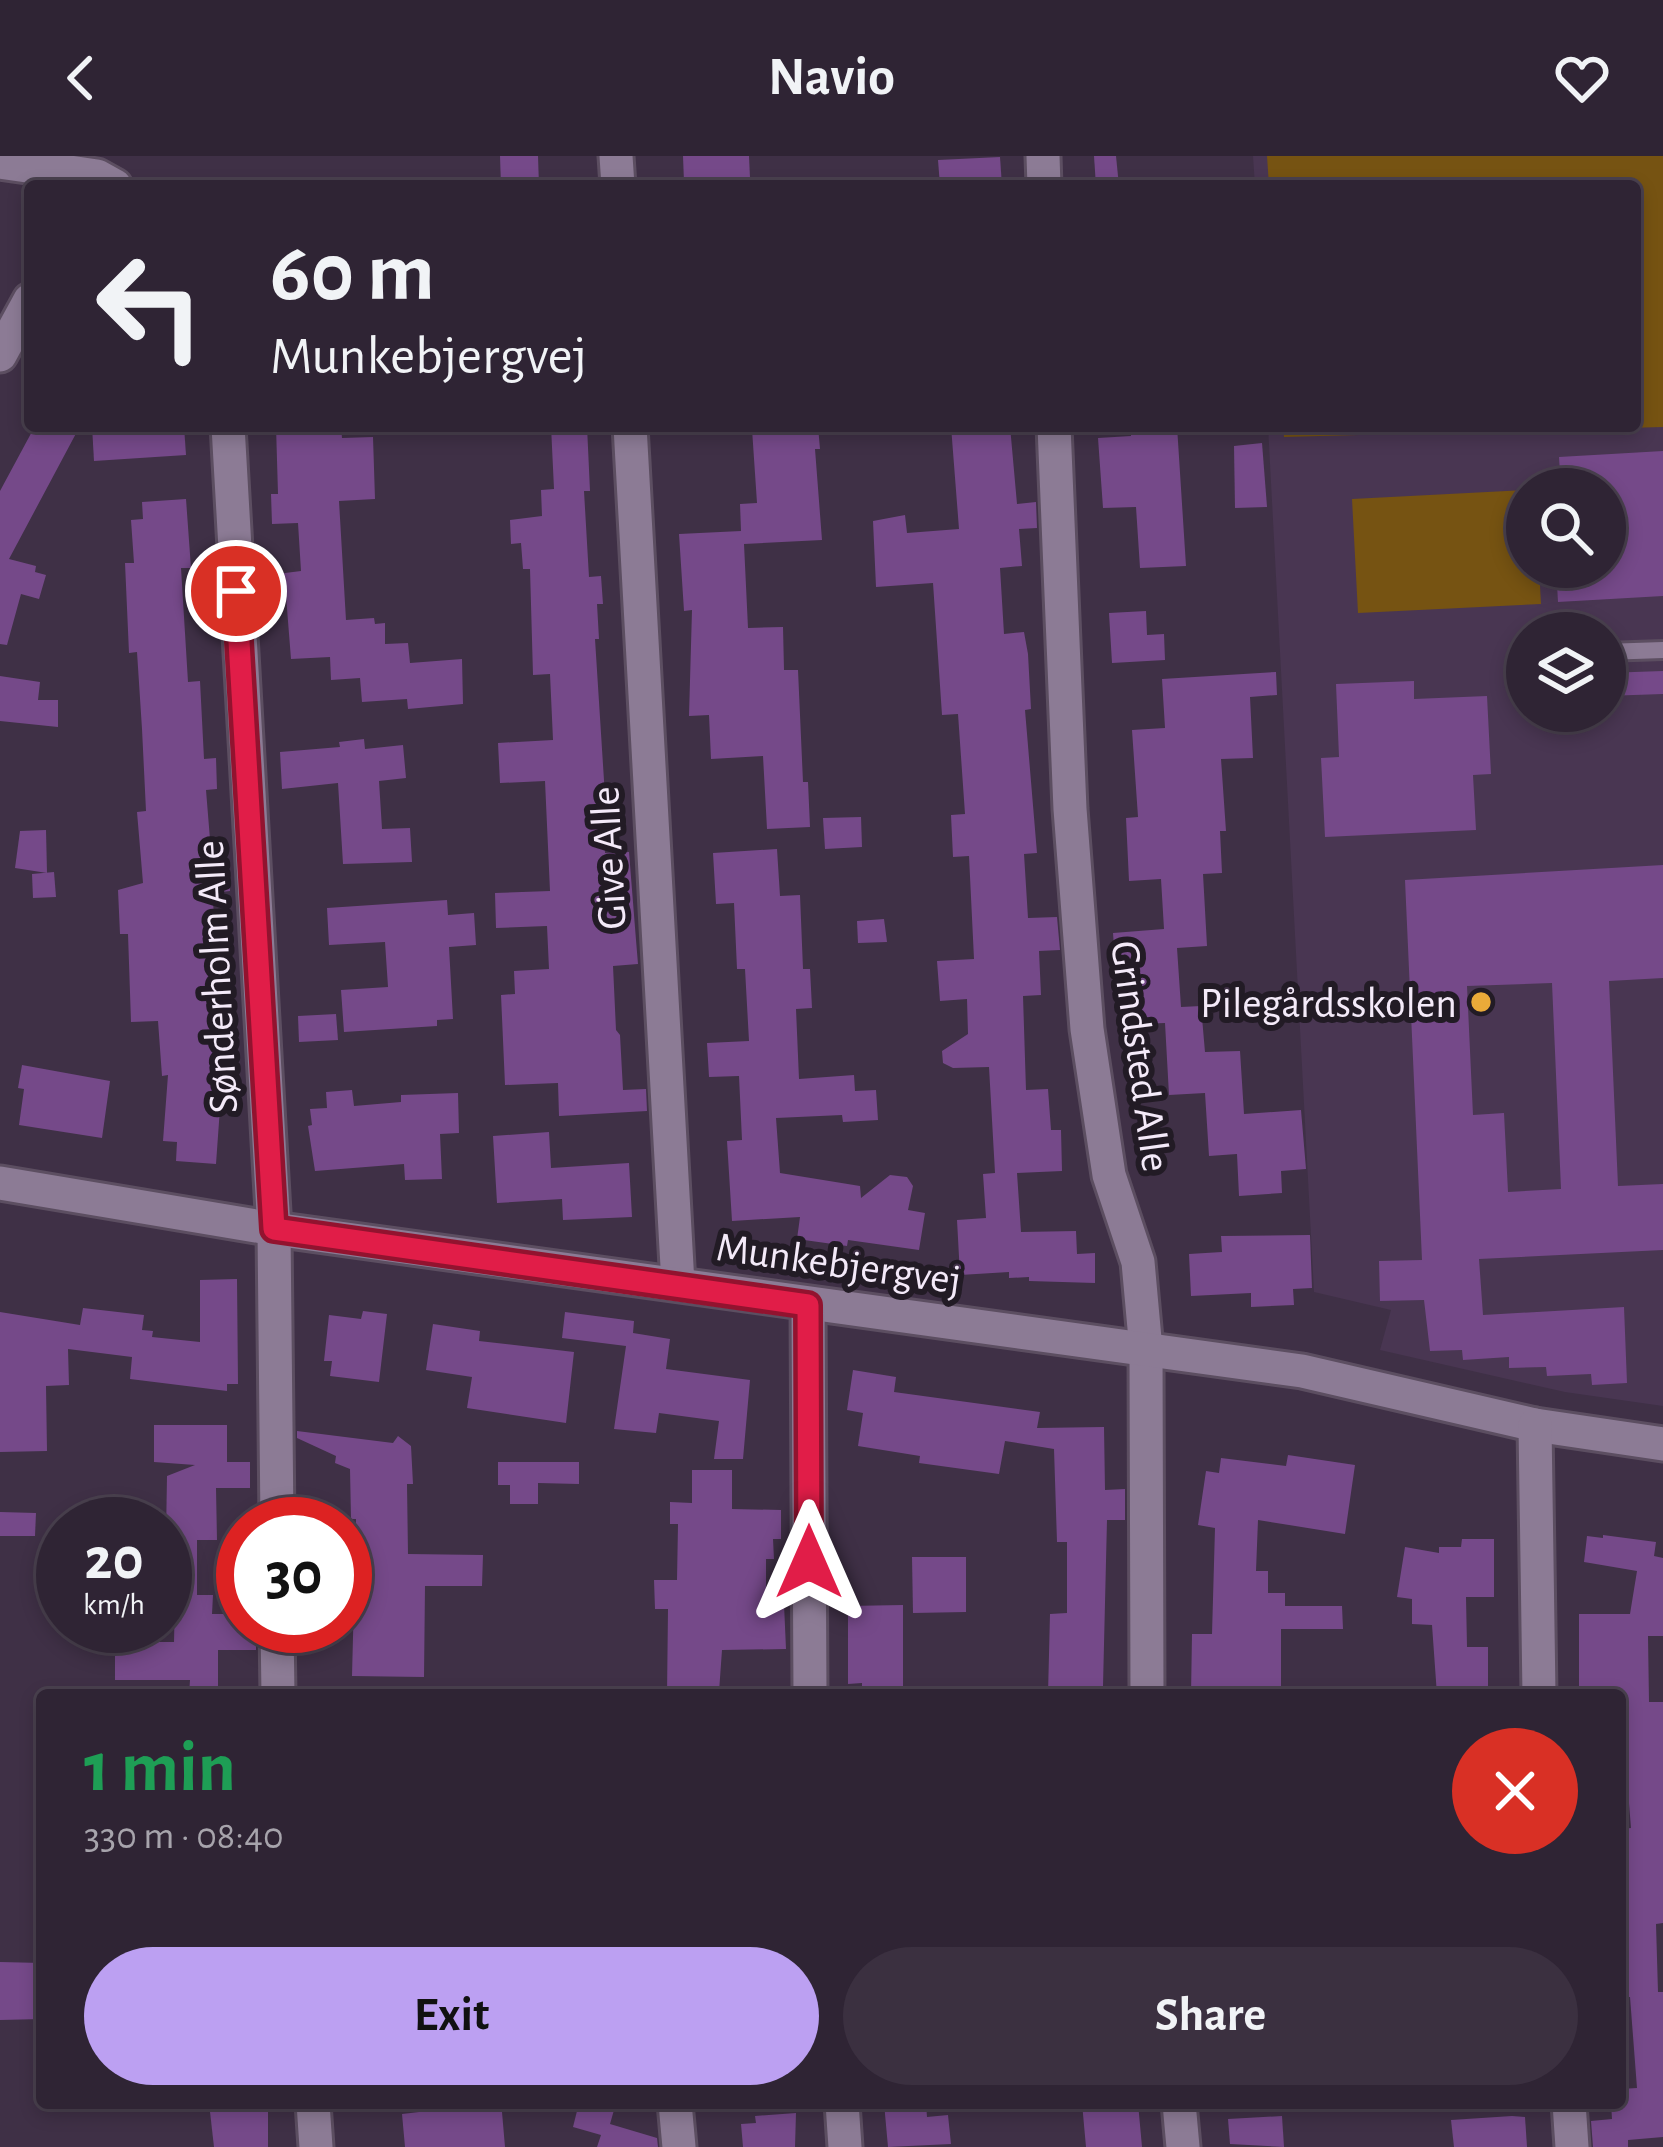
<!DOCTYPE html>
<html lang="en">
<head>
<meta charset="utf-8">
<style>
	body { margin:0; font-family:"Alegreya Sans",sans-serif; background:#3b3040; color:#f1f3f6; height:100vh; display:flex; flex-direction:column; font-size:45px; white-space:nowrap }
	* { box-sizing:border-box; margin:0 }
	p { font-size:39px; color:#a7a4ac }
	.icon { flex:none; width:66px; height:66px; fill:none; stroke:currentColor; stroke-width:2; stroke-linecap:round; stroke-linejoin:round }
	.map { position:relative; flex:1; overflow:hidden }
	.side { position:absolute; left:36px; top:1533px; width:1590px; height:420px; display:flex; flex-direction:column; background:#2f2434; border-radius:12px; box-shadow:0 6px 18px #0003,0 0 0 3px #4a414f }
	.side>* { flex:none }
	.banner { position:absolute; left:24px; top:24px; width:1617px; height:252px; border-radius:12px; box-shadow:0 6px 18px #0003,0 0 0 3px #4a414f; background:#2f2434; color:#f1f3f6; overflow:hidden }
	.tools { position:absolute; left:1506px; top:312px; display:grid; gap:24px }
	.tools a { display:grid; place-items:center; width:120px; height:120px; border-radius:50%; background:#2f2434; box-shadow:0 6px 18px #0003,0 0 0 3px #4a414f; font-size:60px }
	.speed { position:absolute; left:36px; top:1341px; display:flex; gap:24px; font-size:60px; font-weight:700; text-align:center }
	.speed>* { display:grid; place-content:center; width:156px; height:156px; border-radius:50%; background:#2f2434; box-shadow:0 6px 18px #0003,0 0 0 3px #4a414f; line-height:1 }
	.speed small { font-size:30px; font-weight:400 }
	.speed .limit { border:18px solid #d22; background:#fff; color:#111 }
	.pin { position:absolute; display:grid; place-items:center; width:102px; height:102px; color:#fff; margin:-51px; border:6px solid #fff; border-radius:50%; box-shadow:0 3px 12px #0007 }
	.me { position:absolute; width:132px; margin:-66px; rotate:0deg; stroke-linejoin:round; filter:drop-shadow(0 0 9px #0008) }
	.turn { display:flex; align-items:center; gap:42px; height:252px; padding:0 48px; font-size:54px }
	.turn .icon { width:156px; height:156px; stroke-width:2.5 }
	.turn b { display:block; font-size:84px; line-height:102px }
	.round { display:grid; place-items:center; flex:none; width:126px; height:126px; border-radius:63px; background:#3b3040 }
	.headline { display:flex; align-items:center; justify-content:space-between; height:204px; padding:0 48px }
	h1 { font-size:72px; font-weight:600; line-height:90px; color:#1e9e55 }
	.button { display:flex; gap:24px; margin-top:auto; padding:24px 48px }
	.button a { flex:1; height:138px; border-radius:72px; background:#bca0f2; color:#111; font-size:48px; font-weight:600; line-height:138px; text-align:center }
	.button a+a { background:#3b3040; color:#f1f3f6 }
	header { display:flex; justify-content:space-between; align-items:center; height:156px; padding:0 48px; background:#2f2434; font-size:54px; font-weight:600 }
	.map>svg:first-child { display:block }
</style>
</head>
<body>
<header><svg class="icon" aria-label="back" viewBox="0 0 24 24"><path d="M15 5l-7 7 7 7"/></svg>Navio<svg class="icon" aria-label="heart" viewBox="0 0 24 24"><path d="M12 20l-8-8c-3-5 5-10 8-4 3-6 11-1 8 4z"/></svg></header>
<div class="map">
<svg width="1663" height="1991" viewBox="0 0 1663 1991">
	<rect width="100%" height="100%" fill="#3f3046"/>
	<path fill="#493652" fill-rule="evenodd" d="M 1253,0 L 1663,0 L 1663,1250 L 1565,1236 L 1380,1194 L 1391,1154 L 1314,1136 L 1268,270 L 1635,270 L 1635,30 L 1255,30 ZM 1527,333 L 1605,333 L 1605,411 L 1527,411 ZM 1527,477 L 1605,477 L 1605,555 L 1527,555 Z"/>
	<g fill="#765312">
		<path d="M 1267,0 L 1663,0 L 1663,271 L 1284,281 L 1283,270 L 1635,270 L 1635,30 L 1269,30 Z"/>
		<path d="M 1527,334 L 1527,411 L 1539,411 L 1541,448 L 1358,457 L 1352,343 Z"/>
	</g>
	<g fill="#754989" fill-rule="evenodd">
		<path d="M 500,0 L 538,0 L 539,30 L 501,30 Z"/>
		<path d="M 683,0 L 749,0 L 750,22 L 684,26 Z"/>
		<path d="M 1094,0 L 1116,0 L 1119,30 L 1096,30 Z"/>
		<path d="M 1000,1 L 1002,30 L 940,30 L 938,4 Z"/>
		<path d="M 35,270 L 80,270 L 9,403 L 36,410 L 35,416 L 46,419 L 39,443 L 21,438 L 7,489 L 0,488 L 0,335 Z"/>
		<path d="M 92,270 L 184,270 L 186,299 L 94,305 Z"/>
		<path d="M 276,270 L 341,270 L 342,282 L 373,281 L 375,343 L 339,345 L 346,464 L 374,462 L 375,468 L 385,467 L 385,488 L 408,487 L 410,507 L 462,503 L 463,548 L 408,553 L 407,543 L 362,546 L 360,522 L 331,524 L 330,501 L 291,503 L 286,440 L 270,441 L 269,419 L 301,415 L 298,367 L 272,368 L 271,338 L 278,338 Z"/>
		<path d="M 551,270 L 587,270 L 590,335 L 584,335 L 589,421 L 601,420 L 603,448 L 597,448 L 599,483 L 595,483 L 605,640 L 602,640 L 605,697 L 629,696 L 636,784 L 638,808 L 613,810 L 616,874 L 620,879 L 623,934 L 646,933 L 647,955 L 559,960 L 558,927 L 505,929 L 501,839 L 515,838 L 514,815 L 549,813 L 547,770 L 496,772 L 495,737 L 550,735 L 545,625 L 500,627 L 498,587 L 553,584 L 550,518 L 533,519 L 530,413 L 523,413 L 521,387 L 511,388 L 510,364 L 542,360 L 541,334 L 554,333 Z"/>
		<path d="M 763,270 L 818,270 L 820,293 L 815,293 L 822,384 L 744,388 L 748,472 L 783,471 L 784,514 L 798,514 L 803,626 L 808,626 L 810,671 L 767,673 L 763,600 L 711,603 L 709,559 L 689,560 L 692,454 L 684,455 L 679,378 L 741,375 L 740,348 L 757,347 L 752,273 Z"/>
		<path d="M 951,270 L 1010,270 L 1017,348 L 1036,346 L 1037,372 L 1019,373 L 1022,410 L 1000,412 L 1004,478 L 1024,476 L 1028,498 L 1031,553 L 1025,554 L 1037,697 L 1024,698 L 1028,762 L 1057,761 L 1060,794 L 1039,795 L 1041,839 L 1023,840 L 1026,934 L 1048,933 L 1051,974 L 1061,974 L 1062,1015 L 1017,1017 L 1021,1076 L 1076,1075 L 1077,1098 L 1095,1097 L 1095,1127 L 1029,1125 L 1029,1121 L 1009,1122 L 1009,1116 L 960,1119 L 957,1064 L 986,1062 L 983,1018 L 995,1017 L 989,911 L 953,912 L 943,907 L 942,895 L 968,878 L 967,843 L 940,845 L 937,805 L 974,803 L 969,700 L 953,701 L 951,659 L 965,658 L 958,558 L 942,559 L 933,427 L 876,431 L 873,365 L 905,359 L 907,377 L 959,373 Z"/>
		<path d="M 1131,270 L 1177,270 L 1186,410 L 1140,412 L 1136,351 L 1103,352 L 1098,282 L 1131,280 Z"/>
		<path d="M 1262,287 L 1267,351 L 1235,352 L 1234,290 Z"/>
		<path d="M 1663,295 L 1663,440 L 1558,446 L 1556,411 L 1605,411 L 1605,333 L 1561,333 L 1559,301 Z"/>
		<path d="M 186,343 L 191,412 L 181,412 L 188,526 L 200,525 L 204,603 L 216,602 L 217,633 L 206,634 L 212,708 L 228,707 L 230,735 L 212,737 L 220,820 L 210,821 L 220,952 L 216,1008 L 176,1005 L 177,986 L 163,985 L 168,919 L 162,920 L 158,865 L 131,866 L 128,778 L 120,778 L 118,734 L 143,727 L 137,656 L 146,655 L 142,573 L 137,496 L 129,497 L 125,407 L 134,407 L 131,364 L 143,363 L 142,346 Z"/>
		<path d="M 1146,455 L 1147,479 L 1164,478 L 1165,504 L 1112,507 L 1109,457 Z"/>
		<path d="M 1663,515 L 1663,538 L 1605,540 L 1605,517 Z"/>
		<path d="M 1276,516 L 1277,539 L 1250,541 L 1253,602 L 1221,603 L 1226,675 L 1220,675 L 1222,717 L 1203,718 L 1207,790 L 1177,792 L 1181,851 L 1201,850 L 1205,896 L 1240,895 L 1244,958 L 1301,954 L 1306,1013 L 1281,1015 L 1282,1037 L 1239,1040 L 1237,998 L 1209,1000 L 1205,937 L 1169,939 L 1165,867 L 1137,868 L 1133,804 L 1115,805 L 1113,777 L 1164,773 L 1161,723 L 1129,725 L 1126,662 L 1138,661 L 1132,574 L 1165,572 L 1162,523 Z"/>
		<path d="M 0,520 L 40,526 L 38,544 L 58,544 L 58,571 L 0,565 Z"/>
		<path d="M 1414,525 L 1414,543 L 1487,540 L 1491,618 L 1473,619 L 1476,674 L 1325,681 L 1321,602 L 1339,601 L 1336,528 Z"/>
		<path d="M 364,583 L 365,593 L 403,589 L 406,622 L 379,625 L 382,673 L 410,672 L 412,706 L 343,708 L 338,627 L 282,633 L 280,596 L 340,591 L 339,586 Z"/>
		<path d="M 861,661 L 862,691 L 825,693 L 823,662 Z"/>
		<path d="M 46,674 L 47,717 L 15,712 L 20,675 Z"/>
		<path d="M 777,693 L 780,740 L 800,739 L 803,813 L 810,813 L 812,852 L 796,853 L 799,923 L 854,919 L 855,935 L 876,934 L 878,964 L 843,966 L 842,959 L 776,962 L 780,1017 L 860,1030 L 861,1042 L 890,1019 L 907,1021 L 913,1030 L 908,1054 L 925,1057 L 919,1094 L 848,1084 L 847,1090 L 797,1083 L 800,1061 L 732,1065 L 727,985 L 742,984 L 739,920 L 709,921 L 707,887 L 749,885 L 745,813 L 737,813 L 734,747 L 716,748 L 713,697 Z"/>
		<path d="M 1663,709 L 1663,822 L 1609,825 L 1618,1030 L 1663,1028 L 1663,1094 L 1479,1103 L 1483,1159 L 1624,1151 L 1627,1227 L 1592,1229 L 1591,1218 L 1547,1220 L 1546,1211 L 1509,1212 L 1509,1201 L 1463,1204 L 1462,1194 L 1430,1195 L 1424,1144 L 1380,1145 L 1379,1105 L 1422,1104 L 1405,724 ZM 1552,827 L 1561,1033 L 1508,1036 L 1504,957 L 1473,959 L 1467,830 Z"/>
		<path d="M 54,716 L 56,741 L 33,742 L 32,718 Z"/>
		<path d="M 447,744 L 448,759 L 474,757 L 476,789 L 449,791 L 453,863 L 437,864 L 437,870 L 344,876 L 341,834 L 388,831 L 385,786 L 329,789 L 327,752 Z"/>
		<path d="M 884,763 L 887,786 L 858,787 L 857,765 Z"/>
		<path d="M 336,858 L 338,884 L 299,886 L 298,860 Z"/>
		<path d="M 22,909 L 110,925 L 102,982 L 19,969 L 24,933 L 18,932 Z"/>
		<path d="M 352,934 L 354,950 L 401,946 L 401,939 L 458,937 L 459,977 L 440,978 L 442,1023 L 405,1024 L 404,1008 L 315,1015 L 308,970 L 312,969 L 310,953 L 327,952 L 326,936 Z"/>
		<path d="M 549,976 L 551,1012 L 629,1007 L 632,1061 L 563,1064 L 562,1043 L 497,1047 L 493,980 Z"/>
		<path d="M 1310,1079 L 1312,1132 L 1293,1133 L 1294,1149 L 1251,1151 L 1251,1137 L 1191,1140 L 1189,1098 L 1222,1096 L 1221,1080 Z"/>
		<path d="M 237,1123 L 238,1228 L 227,1228 L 227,1235 L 130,1223 L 132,1201 L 68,1193 L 69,1229 L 46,1230 L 47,1295 L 0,1296 L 0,1156 L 80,1169 L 83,1152 L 144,1159 L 142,1174 L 153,1175 L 152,1181 L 200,1186 L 200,1124 Z"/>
		<path d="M 363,1155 L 387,1158 L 379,1226 L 330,1220 L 332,1205 L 324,1205 L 329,1159 L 361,1163 Z"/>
		<path d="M 565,1156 L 634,1165 L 633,1177 L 670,1183 L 666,1213 L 750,1224 L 743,1303 L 714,1303 L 719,1265 L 659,1257 L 656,1277 L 614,1273 L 626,1190 L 562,1182 Z"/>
		<path d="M 433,1168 L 480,1175 L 479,1185 L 574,1196 L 566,1267 L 467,1252 L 472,1221 L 426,1214 Z"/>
		<path d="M 853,1214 L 896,1221 L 894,1236 L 1040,1256 L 1037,1272 L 1104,1271 L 1105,1334 L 1125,1333 L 1125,1364 L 1107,1364 L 1103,1530 L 1097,1530 L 1097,1538 L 1048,1538 L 1050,1458 L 1067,1457 L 1067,1386 L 1057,1386 L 1054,1293 L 1005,1285 L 999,1318 L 919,1307 L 920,1300 L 858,1290 L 863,1257 L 847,1254 Z"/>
		<path d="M 154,1269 L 227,1269 L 227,1306 L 250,1306 L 250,1332 L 216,1332 L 217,1384 L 197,1384 L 197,1439 L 213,1439 L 212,1458 L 243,1458 L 243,1470 L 256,1470 L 256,1494 L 218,1494 L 218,1539 L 189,1539 L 190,1524 L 115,1524 L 115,1486 L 174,1486 L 175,1440 L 165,1440 L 167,1320 L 195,1309 L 154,1306 Z"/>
		<path d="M 297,1275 L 393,1287 L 398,1280 L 411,1290 L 413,1328 L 407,1328 L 408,1398 L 483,1399 L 482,1430 L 425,1430 L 424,1521 L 352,1520 L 356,1363 L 351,1363 L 350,1313 L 335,1307 L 336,1300 L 297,1282 Z"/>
		<path d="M 1288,1299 L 1355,1309 L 1345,1378 L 1258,1364 L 1256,1415 L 1268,1415 L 1268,1437 L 1285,1437 L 1285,1450 L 1342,1450 L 1343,1473 L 1281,1473 L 1281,1539 L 1191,1539 L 1192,1478 L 1212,1478 L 1215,1372 L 1198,1369 L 1206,1315 L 1219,1317 L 1221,1302 L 1286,1310 Z"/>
		<path d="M 498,1306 L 579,1306 L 579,1328 L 538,1327 L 538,1348 L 510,1348 L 510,1329 L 498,1329 Z"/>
		<path d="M 692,1314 L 732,1314 L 732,1353 L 781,1354 L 781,1383 L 773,1383 L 774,1403 L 766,1403 L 766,1448 L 784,1448 L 786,1493 L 722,1494 L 719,1536 L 667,1539 L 668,1453 L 655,1453 L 654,1424 L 677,1424 L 678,1368 L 670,1368 L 670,1346 L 692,1347 Z"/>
		<path d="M 0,1356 L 36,1357 L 35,1380 L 0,1380 Z"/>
		<path d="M 1603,1379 L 1656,1386 L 1654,1400 L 1663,1402 L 1663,1480 L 1648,1480 L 1649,1546 L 1663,1546 L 1663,1767 L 1656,1768 L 1658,1836 L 1663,1836 L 1663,1981 L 1628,1984 L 1628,1991 L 1593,1991 L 1591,1965 L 1612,1963 L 1611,1947 L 1620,1947 L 1620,1933 L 1637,1932 L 1630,1841 L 1620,1841 L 1620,1673 L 1631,1672 L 1627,1623 L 1620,1623 L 1620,1539 L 1579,1539 L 1579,1458 L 1630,1458 L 1637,1415 L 1584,1406 L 1587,1380 L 1603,1382 Z"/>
		<path d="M 1462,1383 L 1494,1383 L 1494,1441 L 1466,1441 L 1467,1491 L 1488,1491 L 1488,1539 L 1437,1539 L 1432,1469 L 1412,1468 L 1412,1443 L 1397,1441 L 1405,1391 L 1439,1397 L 1439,1391 L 1461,1391 Z"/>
		<path d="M 912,1401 L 966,1401 L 966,1456 L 913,1457 Z"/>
		<path d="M 903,1449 L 903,1539 L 862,1539 L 862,1527 L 848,1528 L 848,1450 Z"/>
		<path d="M 0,1806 L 42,1807 L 42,1863 L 0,1864 Z"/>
		<path d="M 209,1947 L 268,1947 L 268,1991 L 214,1991 Z"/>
		<path d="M 418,1947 L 449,1947 L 450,1954 L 496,1951 L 497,1956 L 502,1956 L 505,1991 L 405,1991 L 402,1958 L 419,1956 Z"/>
		<path d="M 579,1947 L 616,1947 L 610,1968 L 657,1982 L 658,1991 L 597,1991 L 601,1979 L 573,1971 Z"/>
		<path d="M 884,1947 L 926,1947 L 927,1961 L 948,1959 L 951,1988 L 888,1991 Z"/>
		<path d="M 1082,1947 L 1138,1947 L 1142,1991 L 1086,1991 Z"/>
		<path d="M 796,1957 L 795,1991 L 743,1991 L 741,1968 L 756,1967 L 755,1960 Z"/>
		<path d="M 1282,1960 L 1284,1991 L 1230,1988 L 1228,1963 Z"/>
		<path d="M 1512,1960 L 1525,1961 L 1527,1991 L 1454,1991 L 1451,1964 Z"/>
	</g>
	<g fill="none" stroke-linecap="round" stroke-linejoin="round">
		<g stroke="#5c4e61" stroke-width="22">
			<path id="lane" d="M 1605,496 L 1663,494"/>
		</g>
		<g stroke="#5c4e61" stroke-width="39">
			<g id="street">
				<path d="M 616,0 L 618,30"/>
				<path d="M 1043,0 L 1044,30"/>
				<path d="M 0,6 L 97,20 L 115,30"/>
				<path d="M 0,199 L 30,144"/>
				<path d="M 228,270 L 274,1073 L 277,1368"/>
				<path d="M 630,270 L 678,1128"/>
				<path d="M 1054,270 L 1070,653 L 1087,873 L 1109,1019 L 1138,1106 L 1146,1194 L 1147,1539"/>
				<path d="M 0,1027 L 274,1073 L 1302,1215 L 1535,1269 L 1663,1288"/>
				<path d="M 808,1149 L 810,1539"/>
				<path d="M 1535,1269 L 1539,1539"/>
				<path d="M 277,1470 L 278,1539"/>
				<path d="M 313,1947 L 316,1991"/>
				<path d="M 675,1947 L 679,1991"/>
				<path d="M 842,1947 L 845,1991"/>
				<path d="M 1179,1947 L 1183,1991"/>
				<path d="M 1569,1947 L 1572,1991"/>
			</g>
		</g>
		<use href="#lane" stroke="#8c7b95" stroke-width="16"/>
		<use href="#street" stroke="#8c7b95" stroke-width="33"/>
	</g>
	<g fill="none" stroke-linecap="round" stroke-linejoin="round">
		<g stroke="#92132f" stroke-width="30">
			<path id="route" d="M 236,435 L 274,1073 L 808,1149 L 809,1406"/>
		</g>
		<use href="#route" stroke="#e11d48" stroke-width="21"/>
	</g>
	<circle fill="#eaaa39" stroke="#221b25" stroke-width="4.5" cx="1481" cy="846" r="12"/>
	<g text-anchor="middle" stroke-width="12" stroke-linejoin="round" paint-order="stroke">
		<g font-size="42" fill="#f4eaf9" stroke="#221b25">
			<text transform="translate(607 702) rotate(-93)" y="15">Give Alle</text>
			<text transform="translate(215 821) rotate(-93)" y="15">Sønderholm Alle</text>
			<text transform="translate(1142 900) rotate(82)" y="15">Grindsted Alle</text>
			<text transform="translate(839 1106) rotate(8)" y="15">Munkebjergvej</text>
		</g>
		<g font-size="42" fill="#f4eaf9" stroke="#221b25" text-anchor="end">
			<text x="1457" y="861">Pilegårdsskolen</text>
		</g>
	</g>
</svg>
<div class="tools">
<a><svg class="icon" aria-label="search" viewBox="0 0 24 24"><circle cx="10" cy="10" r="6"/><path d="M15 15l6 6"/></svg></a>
<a><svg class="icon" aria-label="layers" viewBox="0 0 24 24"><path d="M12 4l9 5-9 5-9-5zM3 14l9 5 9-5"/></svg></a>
</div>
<div class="speed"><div>20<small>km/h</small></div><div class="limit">30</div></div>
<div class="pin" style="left:236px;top:435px;background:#d93025"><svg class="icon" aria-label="arrive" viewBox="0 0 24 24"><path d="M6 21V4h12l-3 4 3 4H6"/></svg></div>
<svg class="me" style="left:809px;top:1406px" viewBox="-20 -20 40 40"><path d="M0-17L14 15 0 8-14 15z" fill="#e11d48" stroke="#fff" stroke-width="4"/></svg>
<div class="banner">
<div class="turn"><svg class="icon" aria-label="left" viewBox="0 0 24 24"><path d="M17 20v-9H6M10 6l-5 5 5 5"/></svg><div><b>60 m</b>Munkebjergvej</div></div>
</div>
<section class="side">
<div class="headline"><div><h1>1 min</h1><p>330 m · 08:40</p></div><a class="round" style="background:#d93025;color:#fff"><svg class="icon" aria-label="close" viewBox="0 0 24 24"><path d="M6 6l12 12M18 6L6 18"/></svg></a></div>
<div class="button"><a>Exit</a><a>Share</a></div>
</section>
</div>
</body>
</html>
